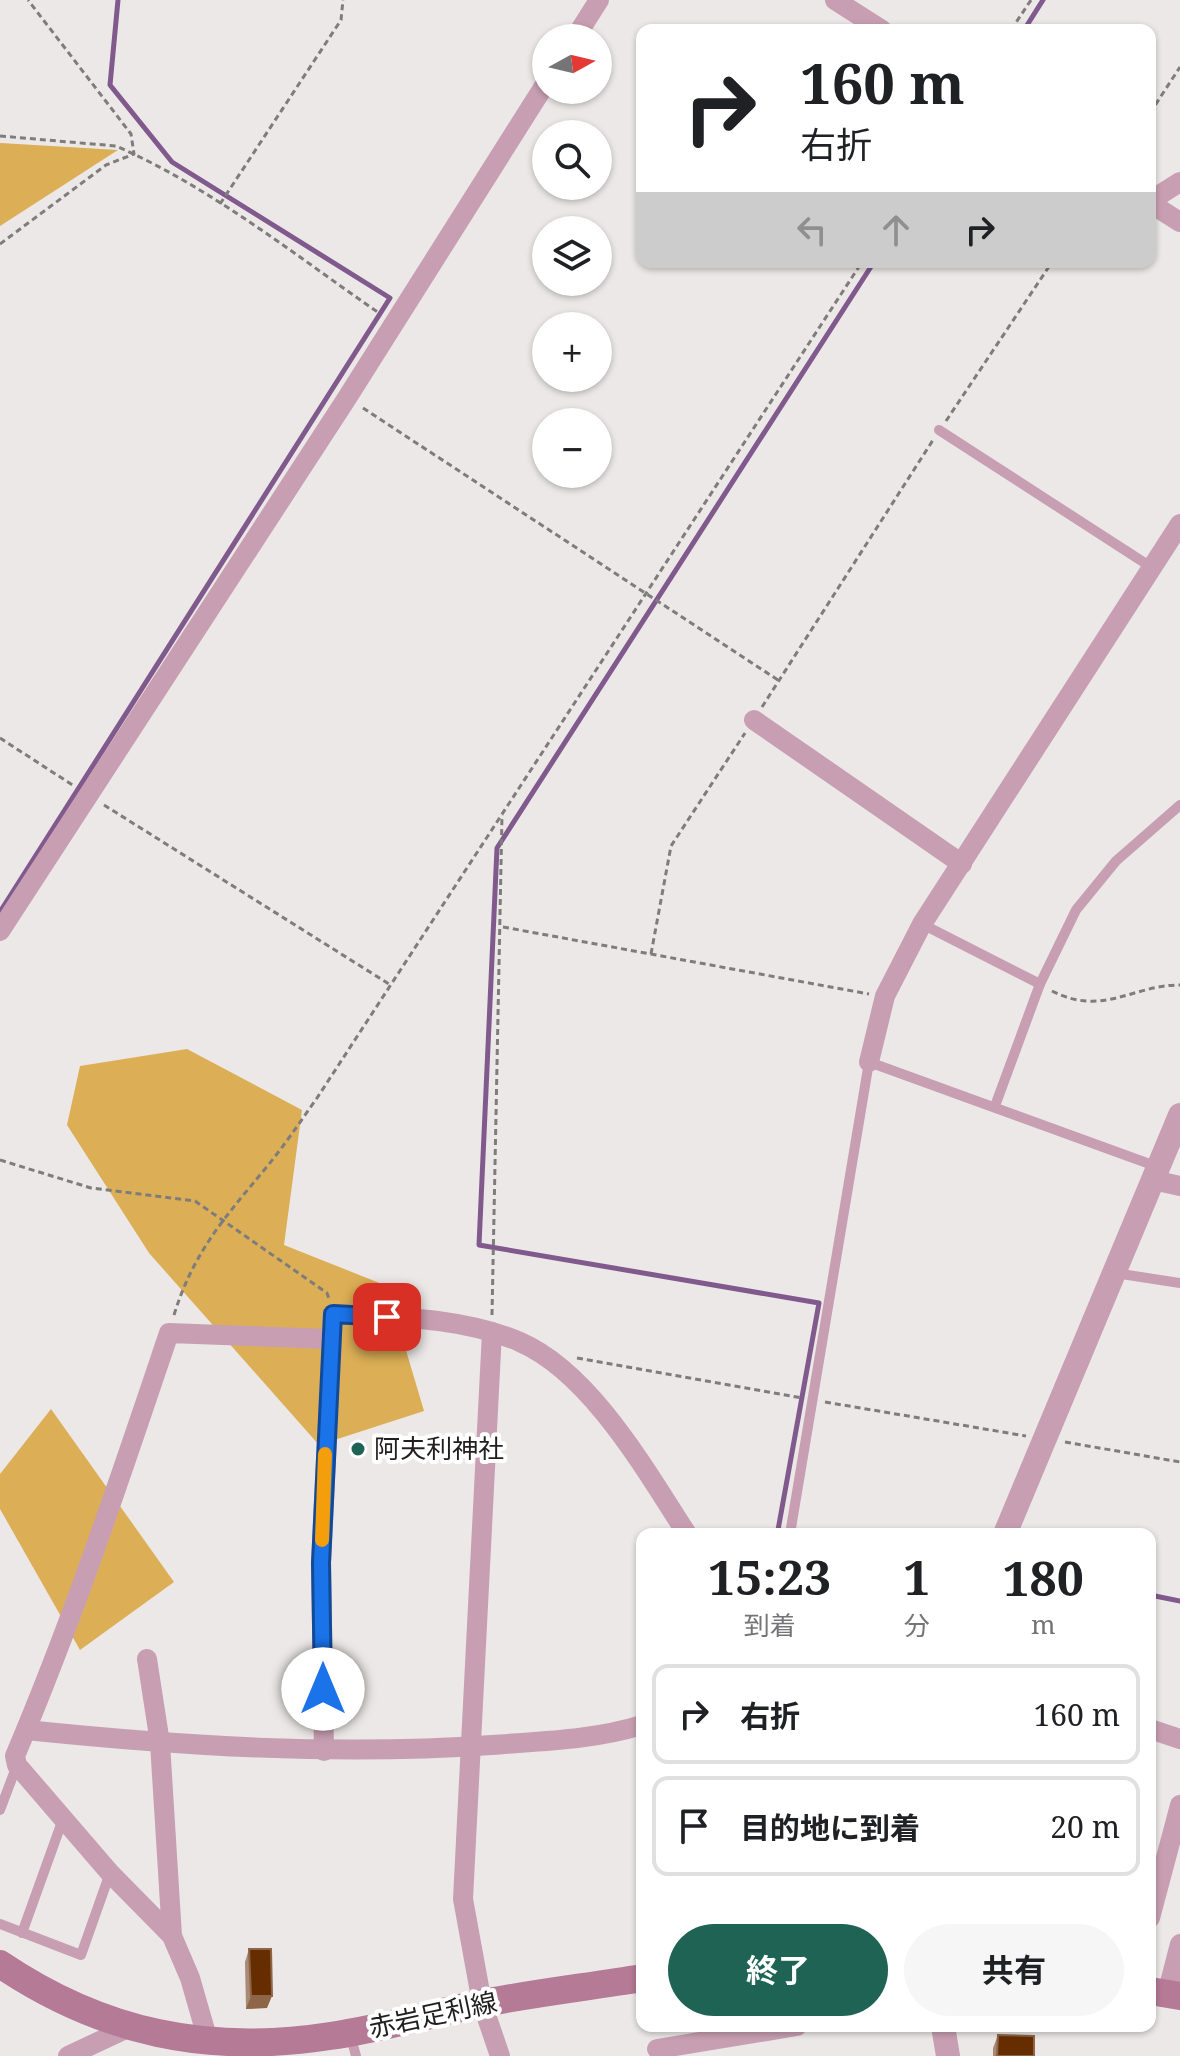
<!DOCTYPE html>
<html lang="ja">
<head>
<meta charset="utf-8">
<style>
	body { margin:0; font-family:"Noto Serif","Noto Sans JP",serif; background:#f6f6f6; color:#202124; height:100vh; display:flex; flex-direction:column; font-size:30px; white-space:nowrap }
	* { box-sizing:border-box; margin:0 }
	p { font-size:26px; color:#757577 }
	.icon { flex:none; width:44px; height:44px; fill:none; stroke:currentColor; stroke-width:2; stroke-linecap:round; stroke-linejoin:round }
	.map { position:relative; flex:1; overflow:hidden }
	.details { position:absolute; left:636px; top:1528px; width:520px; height:504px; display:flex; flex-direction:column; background:#fff; border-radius:16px; box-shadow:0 2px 6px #0004 }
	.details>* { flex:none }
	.hud { position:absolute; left:636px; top:24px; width:520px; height:244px; border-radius:16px; box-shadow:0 2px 6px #0004; background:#fff; color:#202124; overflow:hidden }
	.needle { width:52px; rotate:82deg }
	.controls { position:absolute; left:532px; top:24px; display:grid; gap:16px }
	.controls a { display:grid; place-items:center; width:80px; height:80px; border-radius:50%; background:#fff; box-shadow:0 2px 6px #0004; font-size:40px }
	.pin { position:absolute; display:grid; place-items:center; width:68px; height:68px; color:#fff; margin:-34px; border-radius:16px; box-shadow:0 4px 12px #0006 }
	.me { position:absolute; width:88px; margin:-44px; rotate:0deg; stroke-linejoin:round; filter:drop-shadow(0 0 6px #0008) }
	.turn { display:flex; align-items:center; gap:28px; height:168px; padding:0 32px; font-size:36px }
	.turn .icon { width:104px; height:104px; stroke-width:2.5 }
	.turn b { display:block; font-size:56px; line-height:68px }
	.lanes { display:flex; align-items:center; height:76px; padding:0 32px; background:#0003; justify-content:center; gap:40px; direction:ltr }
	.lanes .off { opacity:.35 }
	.eta { display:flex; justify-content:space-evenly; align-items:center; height:136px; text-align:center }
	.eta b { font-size:48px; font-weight:700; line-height:56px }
	.cta { display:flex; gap:16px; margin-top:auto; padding:16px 32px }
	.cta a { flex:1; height:92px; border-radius:48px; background:#1e6354; color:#fff; font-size:32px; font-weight:700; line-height:92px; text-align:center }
	.cta a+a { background:#f6f6f6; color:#202124 }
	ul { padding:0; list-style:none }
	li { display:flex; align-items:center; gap:24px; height:100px; margin:0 16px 12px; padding:0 16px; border:4px solid #e0e0e0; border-radius:16px }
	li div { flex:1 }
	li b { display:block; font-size:30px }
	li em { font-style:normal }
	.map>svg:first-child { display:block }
</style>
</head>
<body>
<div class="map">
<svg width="1180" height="2056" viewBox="0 0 1180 2056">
	<rect width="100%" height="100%" fill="#ece8e8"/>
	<g fill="#dcaf56">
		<path d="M 0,143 L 1,143 L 118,150 L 0,226 Z"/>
		<path d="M 187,1049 L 302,1110 L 284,1245 L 387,1286 L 424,1411 L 319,1445 L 149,1253 L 67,1125 L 80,1066 Z"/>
		<path d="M 51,1409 L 174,1582 L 80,1650 L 0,1509 L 0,1474 Z"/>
	</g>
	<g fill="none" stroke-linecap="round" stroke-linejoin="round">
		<g stroke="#815a8d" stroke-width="5">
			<path d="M 1024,30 L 1043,0"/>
			<path d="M 0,912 L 390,298 L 172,162 L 110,85 L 118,0"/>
			<path d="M 799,1534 L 778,1530 L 819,1303 L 479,1245 L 497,848 L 874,262"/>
			<path d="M 1150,1595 L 1180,1601"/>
		</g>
		<g stroke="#7f7c7c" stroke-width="3" stroke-dasharray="6 4" stroke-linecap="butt">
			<path d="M 1011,30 L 1031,0"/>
			<path d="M 1150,113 L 1180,67"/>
			<path d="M 0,136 L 116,146 C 210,187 295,255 379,313"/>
			<path d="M 220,204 L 341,20 L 343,0"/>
			<path d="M 0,244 L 106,165 L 134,154 L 131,134 L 28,0"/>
			<path d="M 363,408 L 778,680"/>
			<path d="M 946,421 L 1052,262"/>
			<path d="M 762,707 L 933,440"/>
			<path d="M 0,738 L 74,786"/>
			<path d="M 104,805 L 389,984"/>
			<path d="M 503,927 L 869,994"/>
			<path d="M 651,954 L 671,846 L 745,733"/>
			<path d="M 1052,991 C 1103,1017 1132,985 1180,985"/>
			<path d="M 0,1160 L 91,1188 L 195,1201 L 327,1293 L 329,1299"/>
			<path d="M 174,1315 C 193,1253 225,1217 265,1169 C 284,1146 300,1122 317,1098 L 862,262"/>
			<path d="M 492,1315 L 502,815"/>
			<path d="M 577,1358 L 802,1398"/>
			<path d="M 825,1402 L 1026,1436"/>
			<path d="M 1065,1442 L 1180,1462"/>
		</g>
		<g stroke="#c89fb2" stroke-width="10">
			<path d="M 939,430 L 1151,567"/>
			<path d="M 922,924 L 1040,984 L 1076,910 L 1116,861 L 1180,805"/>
			<path d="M 995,1106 L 1040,984"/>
			<path d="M 1115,1273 L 1180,1283"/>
			<path d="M 790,1534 L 869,1062 L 1158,1167"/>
			<path d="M 0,1810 L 17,1765"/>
			<path d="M 0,1924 L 81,1955 L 110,1873"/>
			<path d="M 22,1933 L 63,1819"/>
			<path d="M 350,2034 L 356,2056"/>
		</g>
		<g stroke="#c89fb2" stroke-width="20">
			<path d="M 835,0 L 882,30"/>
			<path d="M 575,38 L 599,0"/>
			<path d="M 1150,201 L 1180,182"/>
			<path d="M 1150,203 L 1180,222"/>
			<path d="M 754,720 L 962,864"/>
			<path d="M 0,931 L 347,398 L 546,83"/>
			<path d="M 869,1062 L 885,996 L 922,924 L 1180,524"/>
			<path d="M 1153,1180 L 1180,1186"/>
			<path d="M 492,1332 L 463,1899 L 482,2003 L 500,2056"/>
			<path d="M 147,1659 L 160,1743 L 172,1936"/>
			<path d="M 1150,1729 L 1180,1739"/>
			<path d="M 26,1730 C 182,1746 336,1756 492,1745 C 543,1741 593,1740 642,1725"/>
			<path d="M 324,1751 L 321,1563 L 333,1314 C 394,1317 463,1317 520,1342 C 591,1373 646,1471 687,1534"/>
			<path d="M 1150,1918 L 1180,1805"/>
			<path d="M 1167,1994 L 1180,1944"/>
			<path d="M 209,2044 L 190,1978 L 172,1936 L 110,1873 L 17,1765 L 15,1756 C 74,1617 121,1475 169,1333 L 329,1339"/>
			<path d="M 657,2049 L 797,2026"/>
			<path d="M 68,2056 L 132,2026"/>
		</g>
		<g stroke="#c89fb2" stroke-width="24">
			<path d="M 1005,1534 L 1180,1115"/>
			<path d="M 943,2026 L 948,2056"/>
		</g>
		<g stroke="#b57a96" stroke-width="28">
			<path d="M 0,1964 C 102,2033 209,2055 330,2036 C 380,2029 430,2014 479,2004 C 533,1993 588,1987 642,1978"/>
			<path d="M 1150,1991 L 1180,1996"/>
		</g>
	</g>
	<g fill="#a98a74">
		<path d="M 249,1949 L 267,2008 L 246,2009 L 245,1962 Z"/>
		<path d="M 998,2035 L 1034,2056 L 993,2056 L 993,2048 Z"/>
	</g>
	<path fill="#8e6546" d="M 251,1996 L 272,1996 L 267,2008 L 246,2009 Z"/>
	<g fill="#662d00" stroke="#8e6546" stroke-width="2">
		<path d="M 249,1949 L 271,1949 L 272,1996 L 251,1996 Z"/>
		<path d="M 998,2035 L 1034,2036 L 1034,2056 L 997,2056 Z"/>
	</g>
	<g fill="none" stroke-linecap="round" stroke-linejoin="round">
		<g stroke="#114b97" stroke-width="20">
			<path id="route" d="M 323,1689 L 321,1563 L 333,1314 L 387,1317"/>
		</g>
		<use href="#route" stroke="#1a73e8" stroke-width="14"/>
		<path stroke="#f59e0b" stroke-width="14" d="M 322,1540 L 325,1454"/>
	</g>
	<circle fill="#1e6354" stroke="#fff" stroke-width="3" cx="358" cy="1449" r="8"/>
	<g text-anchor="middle" stroke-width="8" stroke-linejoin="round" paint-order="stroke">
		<g font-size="26" fill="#201e1e" stroke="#fff" text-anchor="start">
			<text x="374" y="1458">阿夫利神社</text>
		</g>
		<g font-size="26" fill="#201e1e" stroke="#fff">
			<text transform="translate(433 2015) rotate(-12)" y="9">赤岩足利線</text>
		</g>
	</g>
</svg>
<div class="controls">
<a><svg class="needle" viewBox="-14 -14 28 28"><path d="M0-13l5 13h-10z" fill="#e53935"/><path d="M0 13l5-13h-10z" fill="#757577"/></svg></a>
<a><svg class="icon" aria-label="search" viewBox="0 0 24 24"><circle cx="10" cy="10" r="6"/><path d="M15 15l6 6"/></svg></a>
<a><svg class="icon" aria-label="layers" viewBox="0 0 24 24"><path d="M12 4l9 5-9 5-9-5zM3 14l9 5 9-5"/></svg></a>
<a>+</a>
<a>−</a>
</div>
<div class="pin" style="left:387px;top:1317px;background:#d93025"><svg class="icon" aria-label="arrive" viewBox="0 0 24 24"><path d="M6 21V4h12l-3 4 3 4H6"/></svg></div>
<svg class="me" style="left:323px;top:1689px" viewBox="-20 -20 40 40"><circle r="19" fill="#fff"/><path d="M0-13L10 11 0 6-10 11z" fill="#1a73e8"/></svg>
<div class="hud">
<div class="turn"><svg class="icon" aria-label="right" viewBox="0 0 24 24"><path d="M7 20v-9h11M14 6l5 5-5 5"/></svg><div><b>160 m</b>右折</div></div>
<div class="lanes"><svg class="icon off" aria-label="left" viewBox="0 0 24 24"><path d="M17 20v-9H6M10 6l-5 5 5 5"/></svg><svg class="icon off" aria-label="ahead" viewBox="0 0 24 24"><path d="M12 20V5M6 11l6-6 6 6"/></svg><svg class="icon" aria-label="right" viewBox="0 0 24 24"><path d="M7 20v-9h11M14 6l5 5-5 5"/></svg></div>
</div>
<section class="details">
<div class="eta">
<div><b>15:23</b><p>到着</p></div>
<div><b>1</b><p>分</p></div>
<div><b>180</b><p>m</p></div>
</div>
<ul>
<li><svg class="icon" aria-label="right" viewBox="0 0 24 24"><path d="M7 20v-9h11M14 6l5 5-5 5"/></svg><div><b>右折</b></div><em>160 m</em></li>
<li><svg class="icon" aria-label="arrive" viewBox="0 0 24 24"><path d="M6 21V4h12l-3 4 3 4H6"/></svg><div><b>目的地に到着</b></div><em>20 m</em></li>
</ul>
<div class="cta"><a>終了</a><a>共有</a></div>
</section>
</div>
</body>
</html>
